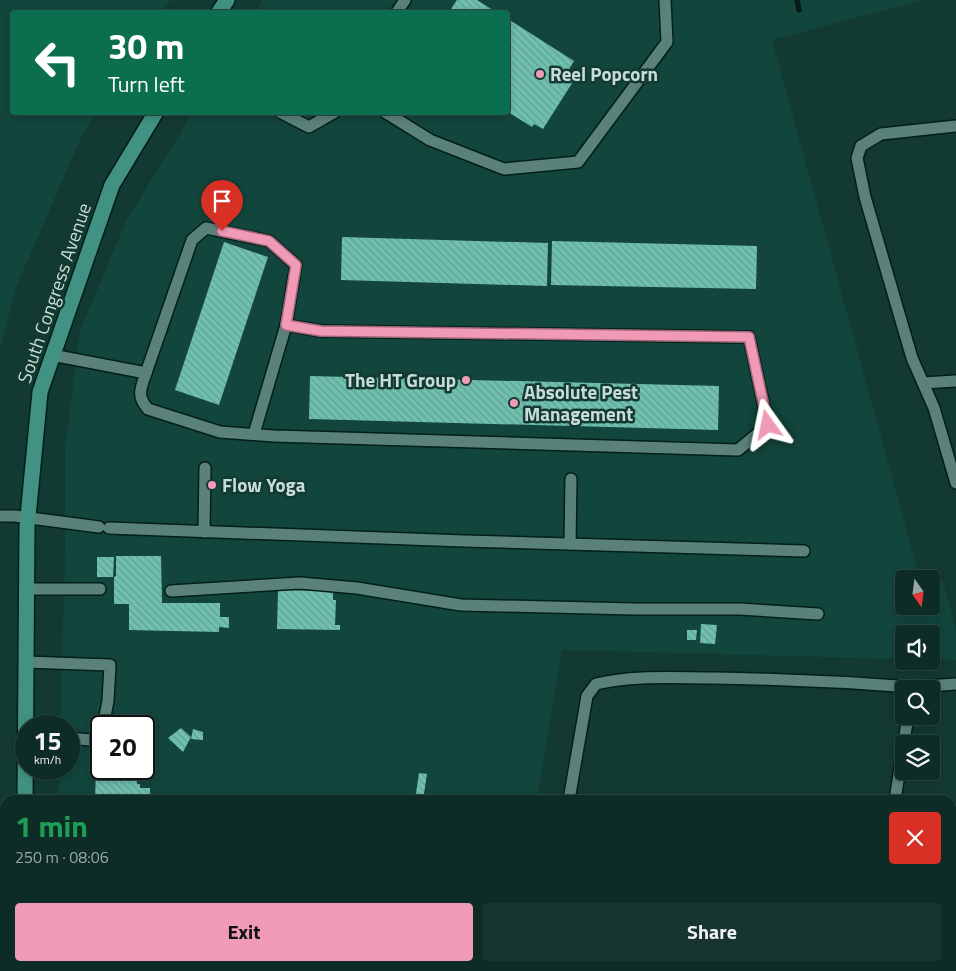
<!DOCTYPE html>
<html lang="en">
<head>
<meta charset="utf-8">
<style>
	body { margin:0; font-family:"Titillium Web",sans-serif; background:#17342e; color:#f1f3f6; height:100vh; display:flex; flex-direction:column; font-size:19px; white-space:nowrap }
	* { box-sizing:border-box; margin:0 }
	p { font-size:16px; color:#9ba7a7 }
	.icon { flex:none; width:28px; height:28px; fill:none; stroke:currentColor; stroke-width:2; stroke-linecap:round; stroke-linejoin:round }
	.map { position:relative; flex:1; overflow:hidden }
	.details { position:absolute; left:0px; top:795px; width:956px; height:176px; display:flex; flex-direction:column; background:#0e2c26; border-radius:15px 15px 0 0; box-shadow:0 2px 8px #0003,0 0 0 1px #2e4843 }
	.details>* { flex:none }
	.hud { position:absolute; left:10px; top:10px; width:500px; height:105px; border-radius:5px; box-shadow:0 2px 8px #0003,0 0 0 1px #2e4843; background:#0b6e4f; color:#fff; overflow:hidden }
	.needle { width:32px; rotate:166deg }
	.controls { position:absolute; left:895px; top:570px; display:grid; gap:10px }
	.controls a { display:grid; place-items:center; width:45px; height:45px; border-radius:5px; background:#0e2c26; box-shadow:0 2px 8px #0003,0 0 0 1px #2e4843; font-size:25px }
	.speed { position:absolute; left:15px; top:715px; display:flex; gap:10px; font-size:25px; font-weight:700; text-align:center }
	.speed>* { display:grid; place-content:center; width:65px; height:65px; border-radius:50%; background:#0e2c26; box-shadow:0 2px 8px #0003,0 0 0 1px #2e4843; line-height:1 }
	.speed small { font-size:12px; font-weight:400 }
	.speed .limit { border:2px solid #111; border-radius:8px; background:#fff; color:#111 }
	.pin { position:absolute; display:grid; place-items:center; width:42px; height:42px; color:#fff; margin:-51px -21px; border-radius:50% 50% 50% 0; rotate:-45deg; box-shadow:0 0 5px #0007 }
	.pin .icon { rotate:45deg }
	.me { position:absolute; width:55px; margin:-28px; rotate:348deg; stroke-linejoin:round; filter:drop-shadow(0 0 4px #0008) }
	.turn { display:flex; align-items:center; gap:18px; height:105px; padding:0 15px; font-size:22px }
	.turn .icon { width:65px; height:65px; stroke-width:2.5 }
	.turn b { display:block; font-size:35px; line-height:42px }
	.round { display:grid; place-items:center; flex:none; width:52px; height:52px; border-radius:5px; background:#17342e }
	.head { display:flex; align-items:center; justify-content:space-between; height:85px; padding:0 15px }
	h1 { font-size:30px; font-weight:700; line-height:38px; color:#1e9e55 }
	.primary-button { display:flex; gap:10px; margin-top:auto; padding:10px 15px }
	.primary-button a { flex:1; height:58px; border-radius:5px; background:#f09ab7; color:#111; font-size:20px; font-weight:700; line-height:58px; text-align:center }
	.primary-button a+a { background:#17342e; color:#f1f3f6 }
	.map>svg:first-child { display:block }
</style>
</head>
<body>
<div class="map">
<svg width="956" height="971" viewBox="0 0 956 971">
	<defs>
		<pattern id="building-back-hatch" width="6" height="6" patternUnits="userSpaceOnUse" patternTransform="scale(1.25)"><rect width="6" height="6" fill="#70c0af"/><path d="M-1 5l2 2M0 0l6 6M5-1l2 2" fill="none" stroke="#63a093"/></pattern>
	</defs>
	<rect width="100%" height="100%" fill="#133a32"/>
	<g fill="#12453c" fill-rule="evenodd">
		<path d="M 0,0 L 170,0 L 162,12 L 12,12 L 12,112 L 97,113 L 81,138 L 16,287 L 0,350 Z"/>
		<path d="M 262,0 L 923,0 L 772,40 L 920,579 L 904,579 L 904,606 L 931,606 L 931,579 L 943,580 L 956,631 L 956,660 L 931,659 L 931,634 L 904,634 L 904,659 L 562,650 L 537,800 L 58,800 L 59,769 L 69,769 L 69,726 L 60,726 L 65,556 L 65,448 L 80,331 L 127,219 L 193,113 L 508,112 L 508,12 L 255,12 ZM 101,726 L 144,726 L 144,769 L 101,769 Z"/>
		<path d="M 56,966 L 367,966 L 394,971 L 56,971 Z"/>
	</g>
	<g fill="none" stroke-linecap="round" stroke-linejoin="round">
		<path stroke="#031c17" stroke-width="5.5" d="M 797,0 L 799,10"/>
	</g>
	<g fill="url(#building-back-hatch)">
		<path d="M 457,0 L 477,0 L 496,12 L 449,12 Z"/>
		<path d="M 508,19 L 574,61 L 568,71 L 576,77 L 543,129 L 534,124 L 532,127 L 508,112 Z"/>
		<path d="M 342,237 L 548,243 L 547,286 L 341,280 Z"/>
		<path d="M 552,241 L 757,246 L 756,289 L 551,285 Z"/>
		<path d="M 224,242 L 268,257 L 219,405 L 175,390 Z"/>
		<path d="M 310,376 L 719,386 L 718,430 L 309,419 Z"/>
		<path d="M 116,556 L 161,556 L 162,603 L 220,603 L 220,617 L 229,617 L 229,628 L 219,627 L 219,632 L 129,630 L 129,604 L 114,604 L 114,577 L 116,576 Z"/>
		<path d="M 97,557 L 114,557 L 113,577 L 97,577 Z"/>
		<path d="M 278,590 L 333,591 L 333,600 L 336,600 L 335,625 L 340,625 L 340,630 L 277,629 Z"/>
		<path d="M 701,624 L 717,625 L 715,644 L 700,643 Z"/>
		<path d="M 687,630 L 697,630 L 696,640 L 687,640 Z"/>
		<path d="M 181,728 L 191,737 L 183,752 L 168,738 Z"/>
		<path d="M 193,729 L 203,732 L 203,740 L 191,739 Z"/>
		<path d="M 96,768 L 114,769 L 114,778 L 137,778 L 137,784 L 140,784 L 140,788 L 150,788 L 150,800 L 95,800 Z"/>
		<path d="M 419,773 L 427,774 L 423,800 L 415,800 Z"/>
	</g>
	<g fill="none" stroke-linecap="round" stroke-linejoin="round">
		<g stroke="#031f1a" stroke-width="14">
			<g id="lane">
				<path d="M 397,12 L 405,0"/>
				<path d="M 280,112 L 309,127 L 335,112"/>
				<path d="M 385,112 L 430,140 L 504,169 L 578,162 L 667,42 L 665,0"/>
				<path d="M 956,126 L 881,134 L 861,146 L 857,158 L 865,197 L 912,358 L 934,408 L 956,483"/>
				<path d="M 52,355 L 146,373 C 141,388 136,396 148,409 L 220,432 L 274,436 L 738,450 L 768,425 L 749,337 L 321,331 L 286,325 L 254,434"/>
				<path d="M 146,373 L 192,240 L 206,228 L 269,241 L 296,265 L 286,325"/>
				<path d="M 923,383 L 956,381"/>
				<path d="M 0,516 L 15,516 L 99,527"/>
				<path d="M 109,528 L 464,541 L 804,551"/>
				<path d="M 204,532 L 205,468"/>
				<path d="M 570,544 L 571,479"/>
				<path d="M 26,589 L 100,589"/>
				<path d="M 171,591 L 300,583 L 357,588 L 461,605 L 634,609 L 740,609 L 818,614"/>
				<path d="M 26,662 L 110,665 L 108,701 L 103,726"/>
				<path d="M 912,687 L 956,684"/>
				<path d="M 69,738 L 90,740 L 101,732"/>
				<path d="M 569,800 L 587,696 L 596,684 C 634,675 674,678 714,678 C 780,679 846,682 912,687 L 912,689"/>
				<path d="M 895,800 L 908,716"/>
				<path d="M 865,966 L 868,971"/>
				<path d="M 103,971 L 109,966"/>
				<path d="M 208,971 L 209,966"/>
				<path d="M 383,971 L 384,966"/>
			</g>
		</g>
		<g stroke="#031f1a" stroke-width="18">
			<g id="secondary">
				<path d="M 0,891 L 5,891"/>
				<path d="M 430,966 L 457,971"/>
			</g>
		</g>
		<g stroke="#031f1a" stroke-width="18">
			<g id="primary">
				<path d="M 219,12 L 227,0"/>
				<path d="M 25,800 L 27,527 L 40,392 L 112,185 L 156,112"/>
				<path d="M 23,971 L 23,966"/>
			</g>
		</g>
		<use href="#lane" stroke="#5b8279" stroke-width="11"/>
		<use href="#secondary" stroke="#5b8279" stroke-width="15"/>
		<use href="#primary" stroke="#419282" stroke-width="15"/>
	</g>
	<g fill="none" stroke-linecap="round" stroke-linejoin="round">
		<g stroke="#9c6477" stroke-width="12">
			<path id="route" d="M 222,231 L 269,241 L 296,265 L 286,325 L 321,331 L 749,337 L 768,425"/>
		</g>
		<use href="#route" stroke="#f09ab7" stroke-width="9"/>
	</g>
	<g fill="#f09ab7" stroke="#133a32" stroke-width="2">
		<circle cx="540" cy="74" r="5"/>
		<circle cx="466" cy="380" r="5"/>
		<circle cx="514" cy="403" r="5"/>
		<circle cx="212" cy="485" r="5"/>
	</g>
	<g text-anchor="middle" stroke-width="5" stroke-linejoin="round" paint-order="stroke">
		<g font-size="19" font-weight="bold" fill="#c8dcd7" stroke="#133a32" text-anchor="start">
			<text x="550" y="81">Reel Popcorn</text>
			<text x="456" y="387" text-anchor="end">The HT Group</text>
			<text x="524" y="399">Absolute Pest<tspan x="524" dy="22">Management</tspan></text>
			<text x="222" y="492">Flow Yoga</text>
		</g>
		<g font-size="19" fill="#c8dcd7" stroke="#133a32">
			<text transform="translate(54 293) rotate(-71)" y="7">South Congress Avenue</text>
		</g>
	</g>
</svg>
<div class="controls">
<a><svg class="needle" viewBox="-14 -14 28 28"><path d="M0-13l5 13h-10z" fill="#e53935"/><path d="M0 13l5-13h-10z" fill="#9ba7a7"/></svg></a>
<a><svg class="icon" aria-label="sound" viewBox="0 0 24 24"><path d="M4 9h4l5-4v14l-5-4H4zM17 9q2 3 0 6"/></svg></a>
<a><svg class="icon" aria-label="search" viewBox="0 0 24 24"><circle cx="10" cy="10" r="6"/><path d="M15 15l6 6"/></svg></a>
<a><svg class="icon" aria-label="layers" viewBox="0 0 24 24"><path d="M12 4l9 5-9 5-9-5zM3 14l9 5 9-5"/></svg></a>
</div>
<div class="speed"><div>15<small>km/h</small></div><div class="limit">20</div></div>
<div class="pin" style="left:222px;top:231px;background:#d93025"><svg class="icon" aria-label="arrive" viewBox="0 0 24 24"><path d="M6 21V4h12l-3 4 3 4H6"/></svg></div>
<svg class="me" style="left:768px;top:425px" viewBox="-20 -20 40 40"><path d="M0-17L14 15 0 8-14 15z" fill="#f09ab7" stroke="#fff" stroke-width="4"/></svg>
<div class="hud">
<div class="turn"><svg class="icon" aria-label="left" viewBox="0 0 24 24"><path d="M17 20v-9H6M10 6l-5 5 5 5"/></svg><div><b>30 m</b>Turn left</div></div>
</div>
<section class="details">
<div class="head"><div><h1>1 min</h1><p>250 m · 08:06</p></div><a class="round" style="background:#d93025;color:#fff"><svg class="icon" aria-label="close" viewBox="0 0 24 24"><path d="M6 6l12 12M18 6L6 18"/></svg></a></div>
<div class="primary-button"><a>Exit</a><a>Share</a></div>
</section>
</div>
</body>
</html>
